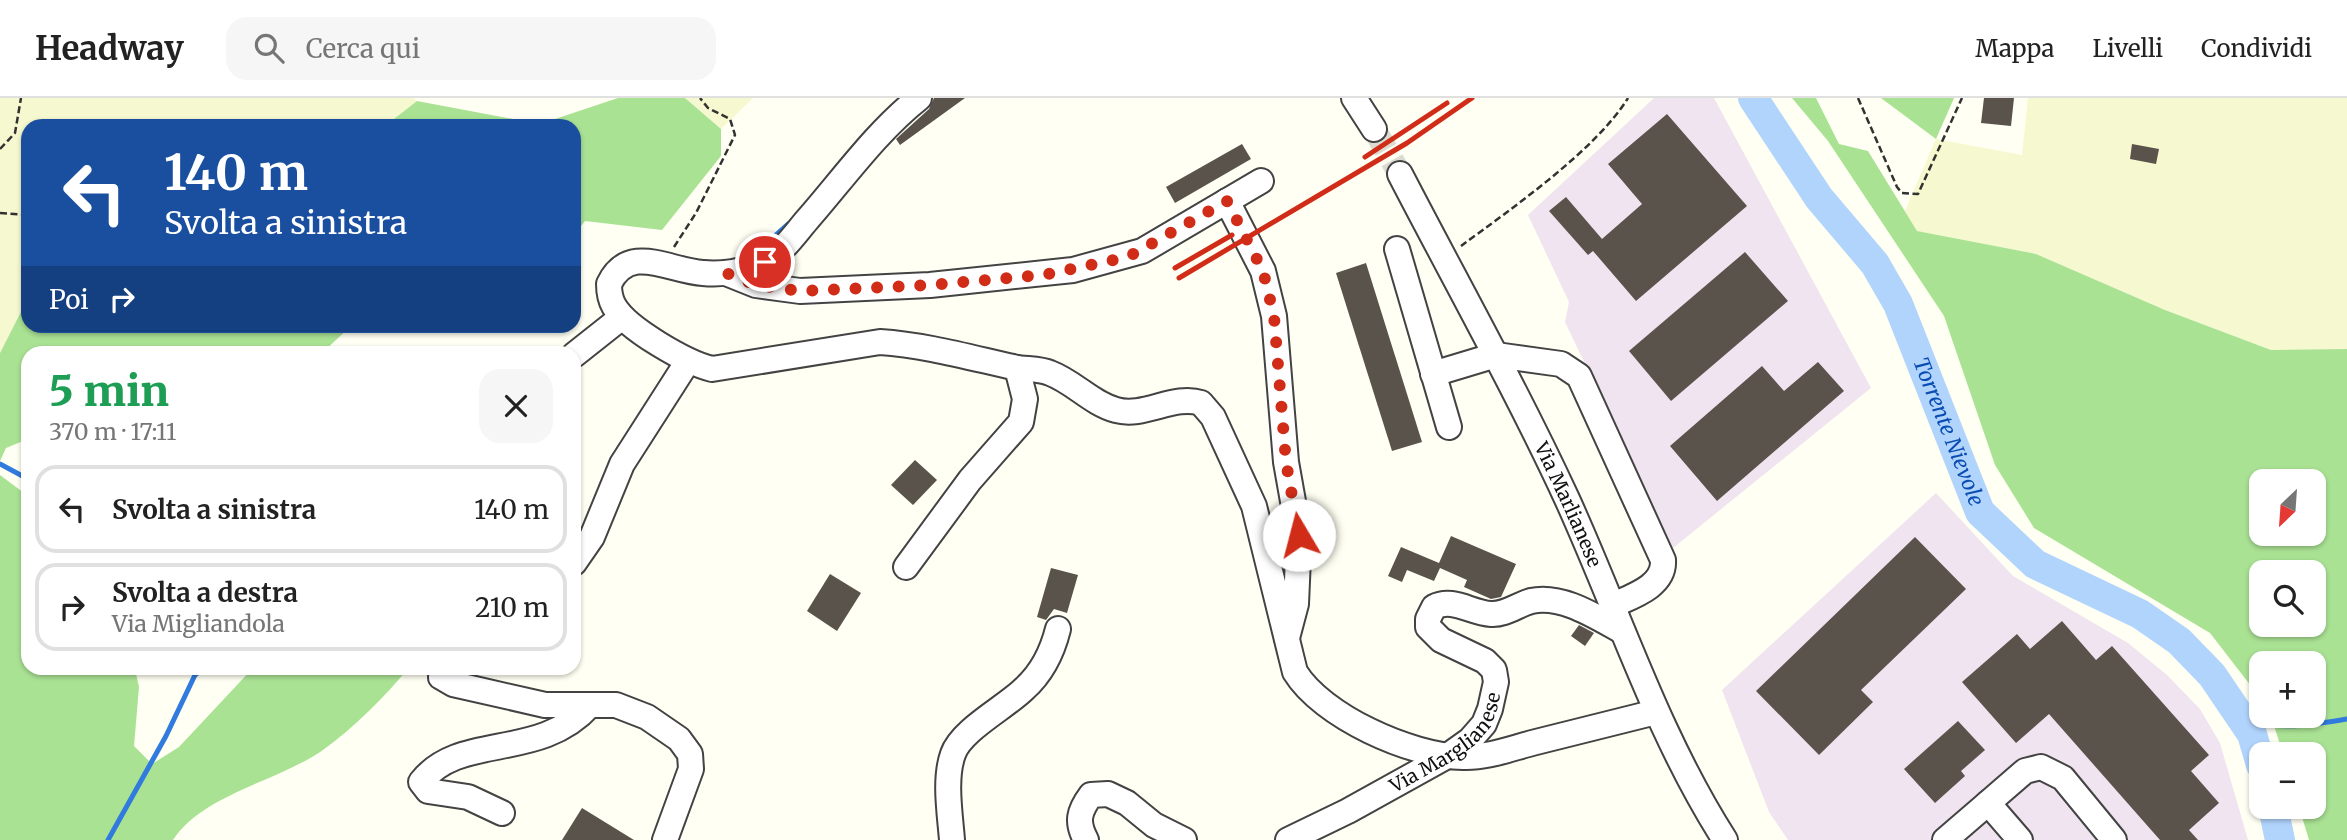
<!DOCTYPE html>
<html lang="it">
<head>
<meta charset="utf-8">
<style>
	body { margin:0; font-family:Merriweather,serif; background:#f6f6f6; color:#222; height:100vh; display:flex; flex-direction:column; font-size:26px; white-space:nowrap }
	* { box-sizing:border-box; margin:0 }
	p { font-size:23px; color:#767676 }
	.icon { flex:none; width:38px; height:38px; fill:none; stroke:currentColor; stroke-width:2; stroke-linecap:round; stroke-linejoin:round }
	.map { position:relative; flex:1; overflow:hidden }
	.panel { position:absolute; left:21px; top:248px; width:560px; height:329px; display:flex; flex-direction:column; background:#fff; border-radius:21px; box-shadow:0 2px 5px #0004 }
	.panel>* { flex:none }
	.banner { position:absolute; left:21px; top:21px; width:560px; height:214px; border-radius:21px; box-shadow:0 2px 5px #0004; background:#1a4fa0; color:#fff; overflow:hidden }
	.needle { width:46px; rotate:205deg }
	.buttons { position:absolute; left:2249px; top:371px; display:grid; gap:14px }
	.buttons a { display:grid; place-items:center; width:77px; height:77px; border-radius:14px; background:#fff; box-shadow:0 2px 5px #0004; font-size:35px }
	.pin { position:absolute; display:grid; place-items:center; width:60px; height:60px; color:#fff; margin:-30px; border:4px solid #fff; border-radius:50%; box-shadow:0 2px 7px #0007 }
	.me { position:absolute; width:77px; margin:-38px; rotate:352deg; stroke-linejoin:round; filter:drop-shadow(0 0 5px #0008) }
	.turn { display:flex; align-items:center; gap:24px; height:147px; padding:0 28px; font-size:32px }
	.turn .icon { width:91px; height:91px; stroke-width:2.5 }
	.turn b { display:block; font-size:49px; line-height:60px }
	.then { display:flex; align-items:center; height:66px; padding:0 28px; background:#0003; gap:14px; font-size:26px }
	.round { display:grid; place-items:center; flex:none; width:74px; height:74px; border-radius:21px; background:#f6f6f6 }
	.overview { display:flex; align-items:center; justify-content:space-between; height:119px; padding:0 28px }
	h1 { font-size:42px; font-weight:800; line-height:52px; color:#1e9e55 }
	ul { padding:0; list-style:none }
	li { display:flex; align-items:center; gap:21px; height:88px; margin:0 14px 10px; padding:0 14px; border:4px solid #e0e0e0; border-radius:21px }
	li div { flex:1 }
	li b { display:block; font-size:26px }
	li em { font-style:normal }
	header { display:flex; align-items:center; gap:42px; box-sizing:border-box; height:98px; padding:0 35px; background:#fff; border-bottom:2px solid #e0e0e0 }
	header strong { font-size:33px }
	nav { display:flex; gap:38px; margin-inline-start:auto; font-size:24px }
	.search { width:490px; height:63px; background:#f6f6f6; display:flex; align-items:center; gap:18px; box-sizing:border-box; padding:0 24px; border-radius:21px; color:#767676; font-size:26px }
	.map>svg:first-child { display:block }
</style>
</head>
<body>
<header>
<strong>Headway</strong>
<div class="search"><svg class="icon" aria-label="search" viewBox="0 0 24 24"><circle cx="10" cy="10" r="6"/><path d="M15 15l6 6"/></svg>Cerca qui</div>
<nav><a>Mappa</a><a>Livelli</a><a>Condividi</a></nav>
</header>
<div class="map">
<svg width="2347" height="742" viewBox="0 0 2347 742">
	<rect width="100%" height="100%" fill="#fffff3"/>
	<g fill="#efe4ef">
		<path d="M 1654,0 L 1714,0 L 1871,290 L 1673,450 L 1565,224 L 1569,204 L 1528,117 Z"/>
		<path d="M 1936,395 L 2013,478 L 2128,545 L 2167,577 L 2200,611 L 2220,645 L 2248,742 L 1788,742 L 1769,714 L 1722,592 Z"/>
	</g>
	<g fill="#f6f9cf">
		<path d="M 0,0 L 413,0 L 417,3 L 385,28 L 28,28 L 28,200 L 0,255 Z"/>
		<path d="M 685,0 L 753,0 L 721,31 Z"/>
		<path d="M 2028,0 L 2347,0 L 2347,251 L 2271,252 L 2165,212 L 2036,156 L 1917,133 L 1905,113 L 1936,41 L 2022,57 Z"/>
	</g>
	<g fill="#aae294" fill-rule="evenodd">
		<path d="M 618,0 L 685,0 L 721,31 L 721,58 L 662,132 L 585,123 L 574,137 L 574,28 L 385,28 L 417,3 L 540,26 Z"/>
		<path d="M 1792,0 L 1816,0 L 1839,46 L 1868,53 L 1917,133 L 2036,156 L 2165,212 L 2271,252 L 2347,251 L 2347,742 L 2309,742 L 2299,709 L 2314,709 L 2314,656 L 2283,656 L 2271,618 L 2314,618 L 2314,565 L 2261,565 L 2261,601 L 2210,535 L 2034,430 L 1995,367 L 1944,218 L 1828,43 ZM 2314,383 L 2314,436 L 2261,436 L 2261,383 ZM 2314,474 L 2314,527 L 2261,527 L 2261,474 Z"/>
		<path d="M 1881,0 L 1954,0 L 1936,41 Z"/>
		<path d="M 28,200 L 28,228 L 351,228 L 322,255 L 28,256 L 28,341 L 6,350 L 0,363 L 0,255 Z"/>
		<path d="M 0,377 L 28,398 L 28,570 L 135,571 L 139,589 L 134,648 L 152,666 L 179,649 L 252,571 L 408,571 C 384,599 354,630 323,652 C 279,683 203,696 173,742 L 0,742 Z"/>
	</g>
	<g fill="none" stroke-linecap="round" stroke-linejoin="round">
		<g stroke="#307bdd" stroke-width="5">
			<path d="M 767,145 L 788,126"/>
			<path d="M 0,366 L 28,381"/>
			<path d="M 2241,621 C 2281,632 2307,628 2347,621"/>
			<path d="M 108,742 L 166,638 L 195,577 L 204,570"/>
		</g>
		<g stroke="#b1d4fd" stroke-width="30">
			<path id="s1" d="M 1753,0 L 1819,100 L 1875,166 L 1898,206 L 1980,414 L 2035,466 L 2140,516 L 2179,543 L 2212,577 L 2252,636 L 2261,667"/>
			<path d="M 2273,709 L 2280,742"/>
		</g>
	</g>
	<g fill="#5a534b">
		<path d="M 934,0 L 965,0 L 900,47 L 896,41 L 929,11 Z"/>
		<path d="M 1984,0 L 2014,0 L 2011,28 L 1981,25 Z"/>
		<path d="M 1667,16 L 1747,108 L 1636,203 L 1593,153 L 1588,157 L 1549,113 L 1566,99 L 1602,141 L 1642,106 L 1608,66 Z"/>
		<path d="M 1242,46 L 1251,61 L 1175,105 L 1166,89 Z"/>
		<path d="M 2132,46 L 2159,51 L 2156,66 L 2130,61 Z"/>
		<path d="M 1745,154 L 1788,203 L 1671,303 L 1629,253 Z"/>
		<path d="M 1366,165 L 1422,344 L 1392,353 L 1336,175 Z"/>
		<path d="M 1818,264 L 1844,293 L 1717,403 L 1670,348 L 1762,268 L 1784,293 Z"/>
		<path d="M 915,362 L 937,382 L 913,407 L 891,387 Z"/>
		<path d="M 1451,438 L 1516,466 L 1501,499 L 1491,501 L 1464,489 L 1467,482 L 1440,470 L 1434,483 L 1407,472 L 1402,484 L 1388,478 L 1401,449 L 1439,465 Z"/>
		<path d="M 1915,439 L 1966,491 L 1861,592 L 1873,604 L 1819,657 L 1756,593 Z"/>
		<path d="M 1051,470 L 1078,477 L 1067,515 L 1054,511 L 1046,522 L 1037,519 Z"/>
		<path d="M 830,476 L 861,495 L 837,533 L 807,513 Z"/>
		<path d="M 2062,523 L 2096,562 L 2112,548 L 2209,657 L 2191,673 L 2219,705 L 2189,732 L 2198,742 L 2160,742 L 2049,616 L 2016,645 L 1962,584 L 2017,536 L 2030,551 Z"/>
		<path d="M 1579,527 L 1594,535 L 1585,548 L 1571,538 Z"/>
		<path d="M 1958,623 L 1985,652 L 1961,673 L 1965,678 L 1935,705 L 1904,671 Z"/>
		<path d="M 582,710 L 634,742 L 562,742 Z"/>
	</g>
	<g fill="none" stroke-linecap="round" stroke-linejoin="round">
		<path stroke="#dbdbd1" stroke-width="24" stroke-dasharray="24 12" stroke-linecap="butt" d="M 1374,31 L 1400,76"/>
		<g stroke="#434343" stroke-width="28">
			<g id="minor">
				<path d="M 919,0 C 876,34 843,81 807,122 C 794,137 780,158 761,166 C 743,173 723,177 703,175 C 669,173 629,144 609,186 C 609,194 610,201 614,208 C 627,231 687,265 712,271 L 880,244 C 925,247 968,259 1013,269 C 1025,272 1038,270 1050,275 C 1074,284 1091,305 1116,312 C 1144,320 1174,296 1201,305 L 1213,319 L 1254,408 L 1295,574 C 1322,618 1410,658 1463,659 C 1487,660 1512,650 1536,644 C 1576,634 1616,624 1656,614"/>
				<path d="M 1354,0 L 1374,31"/>
				<path id="s2" d="M 1400,76 C 1456,184 1516,291 1567,401 C 1619,515 1657,636 1725,742"/>
				<path d="M 1227,103 L 1263,173 L 1274,218 L 1286,364 L 1299,437 L 1296,506 L 1287,540"/>
				<path d="M 1397,151 L 1449,329"/>
				<path d="M 726,175 L 756,187 L 800,193 L 930,187 L 1073,172 L 1142,153 L 1261,83"/>
				<path d="M 574,257 L 622,219"/>
				<path d="M 1433,276 L 1496,257 L 1561,266 L 1579,278 L 1663,462 C 1665,489 1630,499 1611,508"/>
				<path d="M 574,465 L 592,439 L 622,366 L 688,263"/>
				<path d="M 906,469 L 970,382 L 1021,324 L 1025,301 L 1017,270"/>
				<path d="M 442,570 L 441,579 L 453,586 L 545,607 L 616,607 L 647,619 L 679,641 L 690,656 L 691,671 L 665,742"/>
				<path d="M 502,715 L 468,699 L 428,693 L 421,684 C 460,634 539,664 590,607"/>
				<path d="M 952,742 C 950,716 944,681 953,656 C 961,632 1006,609 1024,591 C 1042,575 1052,555 1058,531"/>
				<path d="M 1086,742 C 1076,724 1079,713 1091,697 L 1108,696 L 1127,705 L 1154,727 L 1184,742"/>
				<path id="s3" d="M 1288,742 L 1348,713 L 1449,657 L 1470,642 L 1484,626 L 1490,611 L 1496,584 L 1494,572 L 1485,563 L 1441,542 L 1428,529 L 1428,521 L 1434,509 C 1453,499 1471,515 1491,516 C 1505,517 1517,507 1531,503 C 1562,496 1596,519 1622,533"/>
				<path d="M 1945,742 L 1988,705"/>
				<path d="M 2020,742 L 1988,705 L 2025,673 L 2041,669 L 2063,680 L 2114,742"/>
			</g>
		</g>
		<g stroke="#323232" stroke-width="2.5" stroke-dasharray="7 3.5" stroke-linecap="butt">
			<path d="M 1858,0 L 1897,89 L 1902,95 L 1918,96 L 1962,0"/>
			<path d="M 0,51 L 15,35 L 21,0"/>
			<path d="M 0,115 L 28,117"/>
			<path d="M 1461,148 C 1511,111 1596,52 1628,0"/>
			<path d="M 674,149 L 696,115 L 735,37 L 730,21 L 708,10 L 700,0"/>
		</g>
		<use href="#minor" stroke="#fff" stroke-width="24"/>
		<g stroke="#d12c17" stroke-width="5">
			<path d="M 1365,59 L 1447,5"/>
			<path d="M 1175,170 L 1232,137"/>
			<path d="M 1179,180 L 1407,45 L 1472,0"/>
		</g>
	</g>
	<g fill="none" stroke-linecap="round" stroke-linejoin="round">
		<path stroke="#d12c17" stroke-width="12" stroke-dasharray="0 21.6" d="M 765,164 L 726,175 L 756,187 L 800,193 L 930,187 L 1043,177 L 1128,159 L 1227,103 L 1263,173 L 1274,218 L 1286,364 L 1299,437"/>
	</g>
	<g text-anchor="middle" stroke-width="7" stroke-linejoin="round" paint-order="stroke">
		<g font-size="19" fill="#101010" stroke="#fff">
			<text dy="7" stroke="none"><textPath href="#s2" startOffset="371">Via Marlianese</textPath></text>
			<text dy="7" stroke="none"><textPath href="#s3" startOffset="189">Via Marglianese</textPath></text>
		</g>
		<g font-size="21" font-style="italic" fill="#094db2" stroke="#fff">
			<text dy="7" stroke="none"><textPath href="#s1" startOffset="390">Torrente Nievole</textPath></text>
		</g>
	</g>
</svg>
<div class="buttons">
<a><svg class="needle" viewBox="-14 -14 28 28"><path d="M0-13l5 13h-10z" fill="#e53935"/><path d="M0 13l5-13h-10z" fill="#767676"/></svg></a>
<a><svg class="icon" aria-label="search" viewBox="0 0 24 24"><circle cx="10" cy="10" r="6"/><path d="M15 15l6 6"/></svg></a>
<a>+</a>
<a>−</a>
</div>
<div class="pin" style="left:765px;top:164px;background:#d93025"><svg class="icon" aria-label="arrive" viewBox="0 0 24 24"><path d="M6 21V4h12l-3 4 3 4H6"/></svg></div>
<svg class="me" style="left:1299px;top:437px" viewBox="-20 -20 40 40"><circle r="19" fill="#fff"/><path d="M0-13L10 11 0 6-10 11z" fill="#d12c17"/></svg>
<div class="banner">
<div class="turn"><svg class="icon" aria-label="left" viewBox="0 0 24 24"><path d="M17 20v-9H6M10 6l-5 5 5 5"/></svg><div><b>140 m</b>Svolta a sinistra</div></div>
<div class="then">Poi<svg class="icon" aria-label="right" viewBox="0 0 24 24"><path d="M7 20v-9h11M14 6l5 5-5 5"/></svg></div>
</div>
<section class="panel">
<div class="overview"><div><h1>5 min</h1><p>370 m · 17:11</p></div><a class="round"><svg class="icon" aria-label="close" viewBox="0 0 24 24"><path d="M6 6l12 12M18 6L6 18"/></svg></a></div>
<ul>
<li><svg class="icon" aria-label="left" viewBox="0 0 24 24"><path d="M17 20v-9H6M10 6l-5 5 5 5"/></svg><div><b>Svolta a sinistra</b></div><em>140 m</em></li>
<li><svg class="icon" aria-label="right" viewBox="0 0 24 24"><path d="M7 20v-9h11M14 6l5 5-5 5"/></svg><div><b>Svolta a destra</b><p>Via Migliandola</p></div><em>210 m</em></li>
</ul>
</section>
</div>
</body>
</html>
